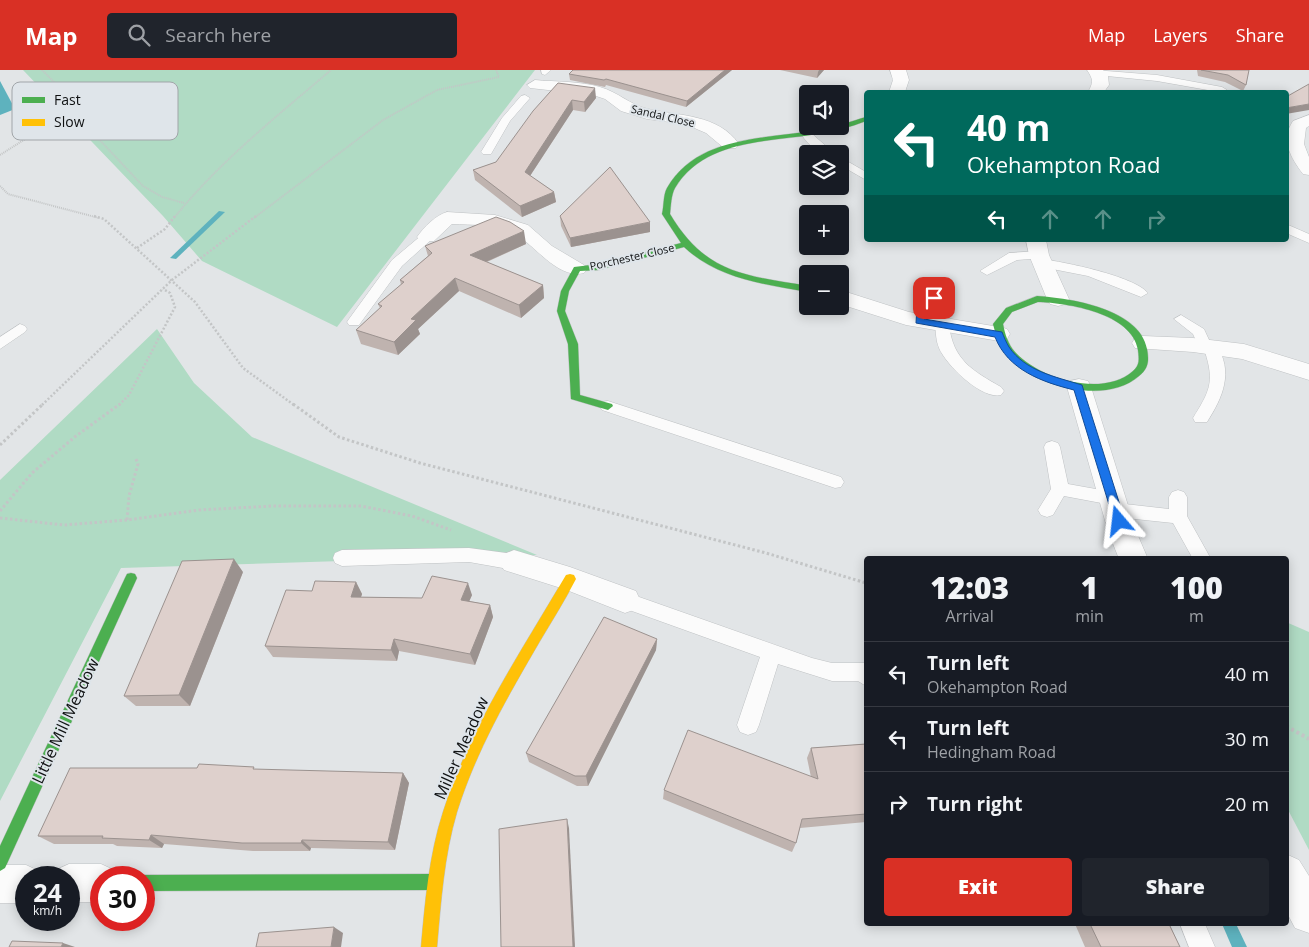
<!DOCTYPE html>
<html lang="en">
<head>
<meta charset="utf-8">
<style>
	body { margin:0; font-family:"Open Sans",sans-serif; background:#20242c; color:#f1f3f6; height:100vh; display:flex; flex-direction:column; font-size:19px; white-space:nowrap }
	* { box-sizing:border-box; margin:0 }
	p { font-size:16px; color:#9ea1a6 }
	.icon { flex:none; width:28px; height:28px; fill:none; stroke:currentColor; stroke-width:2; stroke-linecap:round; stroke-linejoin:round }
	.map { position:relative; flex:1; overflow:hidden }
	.panel { position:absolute; left:864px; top:486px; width:425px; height:370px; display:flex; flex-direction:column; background:#171b24; border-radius:5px; box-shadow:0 2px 12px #0003 }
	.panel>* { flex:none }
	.top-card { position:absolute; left:864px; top:20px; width:425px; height:152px; border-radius:5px; box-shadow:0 2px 12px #0003; background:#00695c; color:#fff; overflow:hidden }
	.fabs { position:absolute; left:799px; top:15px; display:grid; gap:10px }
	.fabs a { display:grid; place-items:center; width:50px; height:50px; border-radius:5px; background:#171b24; box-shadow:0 2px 12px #0003; font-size:25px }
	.speed { position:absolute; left:15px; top:796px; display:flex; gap:10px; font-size:25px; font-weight:700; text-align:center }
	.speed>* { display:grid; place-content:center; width:65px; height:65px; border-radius:50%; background:#171b24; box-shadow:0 2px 12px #0003; line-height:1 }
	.speed small { font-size:12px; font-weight:400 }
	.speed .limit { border:8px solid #d22; background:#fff; color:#111 }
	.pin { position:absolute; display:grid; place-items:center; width:42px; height:42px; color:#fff; margin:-21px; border-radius:10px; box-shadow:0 2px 8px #0006 }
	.me { position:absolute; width:55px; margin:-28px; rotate:343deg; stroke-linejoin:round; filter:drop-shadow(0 0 4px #0008) }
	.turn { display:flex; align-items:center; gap:18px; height:105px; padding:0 20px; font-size:22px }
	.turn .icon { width:65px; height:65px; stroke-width:2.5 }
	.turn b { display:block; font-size:35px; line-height:42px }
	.lanes { display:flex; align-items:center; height:48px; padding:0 20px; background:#0003; justify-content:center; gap:25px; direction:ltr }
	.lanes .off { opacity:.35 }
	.eta { display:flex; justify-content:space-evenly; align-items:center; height:85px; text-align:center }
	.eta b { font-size:30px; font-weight:800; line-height:35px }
	.action { display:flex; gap:10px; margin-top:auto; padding:10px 20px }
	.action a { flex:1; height:58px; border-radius:5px; background:#d93025; color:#fff; font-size:20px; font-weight:800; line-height:58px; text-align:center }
	.action a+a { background:#20242c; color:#f1f3f6 }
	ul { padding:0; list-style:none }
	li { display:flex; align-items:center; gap:15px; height:65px; padding:0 20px; border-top:1px solid #363941 }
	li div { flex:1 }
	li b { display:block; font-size:19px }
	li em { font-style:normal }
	header { display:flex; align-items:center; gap:30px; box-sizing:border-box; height:70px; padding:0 25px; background:#d93025; color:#fff }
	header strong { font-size:24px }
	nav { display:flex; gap:28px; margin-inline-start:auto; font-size:18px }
	.search { width:350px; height:45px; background:#20242c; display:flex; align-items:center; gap:12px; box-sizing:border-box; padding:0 18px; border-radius:5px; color:#9ea1a6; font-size:19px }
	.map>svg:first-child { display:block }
</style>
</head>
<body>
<header>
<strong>Map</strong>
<div class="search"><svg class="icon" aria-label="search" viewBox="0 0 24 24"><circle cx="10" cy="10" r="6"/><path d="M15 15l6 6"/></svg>Search here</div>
<nav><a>Map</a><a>Layers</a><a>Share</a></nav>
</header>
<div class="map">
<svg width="1309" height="877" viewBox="0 0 1309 877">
	<rect width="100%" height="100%" fill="#e2e5e7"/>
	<g fill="#b0dbc4">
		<path d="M 23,0 L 535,0 L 337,257 L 202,191 L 163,146 Z"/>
		<path d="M 157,259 L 194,313 L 252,367 L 537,485 L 121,498 L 0,731 L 0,410 Z"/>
		<path d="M 1286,552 L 1309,562 L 1309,780 L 1286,736 Z"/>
	</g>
	<g fill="#5eb2be">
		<path d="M 0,11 L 15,39 L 0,45 Z"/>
		<path d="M 219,141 L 225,142 L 176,189 L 170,188 Z"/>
	</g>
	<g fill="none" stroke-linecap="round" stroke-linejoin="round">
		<path fill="#5eb2be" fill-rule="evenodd" d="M 1222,854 L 1236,854 L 1247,877 L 1232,877 Z"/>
		<g stroke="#bfc2c4" stroke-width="1">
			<g id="lane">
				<path d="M 541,0 L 551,0 L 545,5 L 542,4 Z"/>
				<path d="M 1094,0 L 1157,5 L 1222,17 L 1227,20 L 1219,22 L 1157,11 L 1097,5 L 1094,4 Z"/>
				<path d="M 525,25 L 530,28 L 510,51 L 491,84 L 483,84 L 481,82 L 502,48 L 521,26 Z"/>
				<path d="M 806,61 L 810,62 L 835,84 C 818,84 811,78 801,64 Z"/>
				<path d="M 840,87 L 866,102 L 866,110 L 840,95 Z"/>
				<path d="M 1286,154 L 1309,164 L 1309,173 L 1286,163 Z"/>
				<path d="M 427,163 L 433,167 L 431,170 L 402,196 L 359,255 L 349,255 L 347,252 L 349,249 L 392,190 L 423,164 Z"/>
				<path d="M 1039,181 L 1044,182 L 1045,185 L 1044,188 L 1017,190 L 987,205 L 980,201 L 1009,183 Z"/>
				<path d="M 1042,189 C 1064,192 1134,206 1148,223 L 1141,227 L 1088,206 L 1037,196 L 1035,193 Z"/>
				<path d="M 947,216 L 954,220 L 952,223 L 929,239 L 924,254 L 914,254 L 912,251 L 917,234 Z"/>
				<path d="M 1181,245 L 1204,259 L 1210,272 L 1216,274 C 1234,302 1223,327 1207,352 L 1195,352 L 1193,348 C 1209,322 1215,313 1205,282 L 1200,280 L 1193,264 L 1174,249 Z"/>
				<path d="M 942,251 L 949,255 C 953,290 973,301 1001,317 L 1004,321 L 1001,325 C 982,330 946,295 939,278 C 936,271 936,263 935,255 Z"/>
				<path d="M 20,254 L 25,256 L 27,259 L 25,262 L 0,279 L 0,267 Z"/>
				<path d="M 608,331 L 841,407 L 844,412 L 841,417 L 835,418 L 602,340 L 600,336 L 602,332 Z"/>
				<path d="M 1052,371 L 1058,373 L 1060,377 L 1068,414 L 1118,423 L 1121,428 L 1116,433 L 1169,439 L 1169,427 L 1172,422 L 1178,420 L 1184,422 L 1187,427 L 1187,446 L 1211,489 L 1193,489 L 1173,453 L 1116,447 L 1110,445 L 1107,440 L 1112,435 L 1064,426 L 1053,445 L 1047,447 L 1041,445 L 1038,440 L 1051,419 L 1044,377 L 1046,373 Z"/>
				<path d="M 469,478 L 514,484 L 521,487 L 523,492 L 521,497 L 514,500 L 469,492 L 342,496 L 335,493 L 333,488 L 335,483 L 342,480 Z"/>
				<path d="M 625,522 L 812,588 L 832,593 L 866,593 L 866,616 L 858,611 L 832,611 L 778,594 L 759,655 L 756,662 L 748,665 L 740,662 L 737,655 L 760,587 L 618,536 L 615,530 L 618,524 Z"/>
				<path d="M 1180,854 L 1205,854 L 1215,877 L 1189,877 Z"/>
			</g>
		</g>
		<g stroke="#bfc2c4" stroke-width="1">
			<g id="street">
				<path d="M 890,0 L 906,0 L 909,10 L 905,22 L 889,22 L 893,10 Z"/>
				<path d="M 1087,0 L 1103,0 L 1108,6 L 1109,15 L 1104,22 L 1088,22 C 1093,13 1094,10 1087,0 Z"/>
				<path d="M 535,10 C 556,12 580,11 600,17 C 618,22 630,35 648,39 C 679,46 718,44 739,74 L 736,78 L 724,78 L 706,63 L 685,54 L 647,49 L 621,41 L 605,29 L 593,25 L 530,18 L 527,15 Z"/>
				<path d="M 1309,45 L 1309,56 L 1306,58 L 1304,74 L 1309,87 L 1309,105 L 1303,104 C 1291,88 1280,70 1293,51 Z"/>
				<path d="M 447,142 L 495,145 L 528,155 L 552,176 L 584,195 L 587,199 L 584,203 C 557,210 534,173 513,163 C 494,154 472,155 452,154 L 434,171 L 420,171 L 417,167 C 424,157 436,145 447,142 Z"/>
				<path d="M 1026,170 L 1046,170 L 1049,185 L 1069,229 L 1066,234 L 1058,236 L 1050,234 L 1047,229 L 1029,185 Z"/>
				<path d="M 840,220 L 909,242 L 999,257 L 1007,259 L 1010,264 L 1007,269 L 999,271 L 906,255 L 840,234 Z"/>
				<path d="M 1143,266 L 1193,268 L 1244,274 L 1309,294 L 1309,310 L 1242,289 L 1193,282 L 1135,278 L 1132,273 L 1135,268 Z"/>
				<path d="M 1079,309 L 1088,311 L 1091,317 L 1136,461 L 1148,489 L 1119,489 L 1108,461 L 1067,317 L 1070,311 Z"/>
				<path d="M 514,480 L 570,497 L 636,521 L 640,530 L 636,539 L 625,543 L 564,519 L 504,500 L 499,492 L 504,484 Z"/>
				<path d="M 1286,784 L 1299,790 L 1309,806 L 1309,863 L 1295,858 L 1286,841 Z"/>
				<path d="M 69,794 L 101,794 L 114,800 L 118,808 L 101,808 L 101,832 L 69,832 L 69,808 L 52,808 L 56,800 Z"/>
				<path d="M 0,795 L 26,795 L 39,801 L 42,808 L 26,808 L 26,833 L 0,833 Z"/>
			</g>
		</g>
		<g stroke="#bfc2c4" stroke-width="1">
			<g id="fast">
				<path d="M 866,47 L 866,51 C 851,57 834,61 818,64 C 769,72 704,69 675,118 C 671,125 671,136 670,144 C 706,204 744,205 808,216 L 808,222 C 764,214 718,209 684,177 L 599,200 L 580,201 L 569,221 L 565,241 L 578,274 L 580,325 L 612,334 L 613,336 L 608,340 L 571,329 L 568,274 L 557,241 L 561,221 L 574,197 L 599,194 L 681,173 L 662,144 C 664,136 663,125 667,118 C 697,65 767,69 819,60 C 836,57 849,52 866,47 Z"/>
				<path d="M 1037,226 C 1070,228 1140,239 1147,279 C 1149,290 1149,298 1139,306 C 1106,335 1037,317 1010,288 C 1001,278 996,267 993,254 L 1006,238 ZM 1038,232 C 1068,233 1132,243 1138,280 C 1139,289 1140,295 1133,301 C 1103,328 1039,309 1015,282 C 1008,274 1005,264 1003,254 L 1012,242 Z"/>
				<path d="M 131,503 L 135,504 L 137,508 L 5,798 L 0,801 L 0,776 L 125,508 L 127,504 Z"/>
				<path d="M 434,804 L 440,806 L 442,812 L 440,818 L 434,820 L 144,821 L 144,808 L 138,808 L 144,805 Z"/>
			</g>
		</g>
		<g stroke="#bfc2c4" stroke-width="1">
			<path id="slow" d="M 570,504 L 574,505 L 576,509 C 565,530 552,551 540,571 C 508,626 476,681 457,742 C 444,786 441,832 437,877 L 421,877 C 425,832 429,785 443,742 C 470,657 521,582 566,505 Z"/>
		</g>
		<g stroke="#c3c5c6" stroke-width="2" stroke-dasharray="1 1" stroke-linecap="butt">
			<path d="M 42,0 L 66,24 L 95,65 L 143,116 L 162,127 L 184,133"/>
			<path d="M 0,85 L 38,61 L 83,50"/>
			<path d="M 0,116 L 8,124 L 99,148"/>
			<path d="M 174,148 C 219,92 276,47 331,0"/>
			<path d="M 254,148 L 383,50 L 437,20 L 499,7 L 496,0"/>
		</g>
		<g stroke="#c3c5c6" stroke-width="2.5" stroke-dasharray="2 2" stroke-linecap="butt">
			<path d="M 94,146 L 104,149 L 195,232 L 243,298 L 294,335"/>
			<path d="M 137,178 L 165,159 L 175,146"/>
			<path d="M 42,335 L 172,210 L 256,146"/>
			<path d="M 119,335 L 129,325 L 175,237 L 170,223 L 163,219"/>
		</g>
		<g stroke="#c3c5c6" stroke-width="3" stroke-dasharray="2.5 2.5" stroke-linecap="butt">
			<path d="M 293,334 L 339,367 L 420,393 L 766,483 L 866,513"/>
			<path d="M 0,375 L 43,334"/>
			<path d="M 136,389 L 138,394 L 129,426 L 127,450 L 199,440 L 273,436 L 361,436 L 412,446 L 451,460"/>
			<path d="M 0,441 L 32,403 L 76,366 L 120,334"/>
			<path d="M 0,448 L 64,455 L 127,450"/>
		</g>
		<path stroke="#c3c5c6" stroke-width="4" stroke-dasharray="3 3" stroke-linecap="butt" d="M 1286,656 L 1309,669"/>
		<use href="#lane" fill="#fbfbfb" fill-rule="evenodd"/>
		<use href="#street" fill="#fbfbfb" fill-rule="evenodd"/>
		<use href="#fast" fill="#4caf50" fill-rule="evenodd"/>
		<use href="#slow" fill="#ffc107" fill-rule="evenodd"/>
	</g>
	<g fill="#bfb3af">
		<path d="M 732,0 L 686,37 L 606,15 L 605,17 L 570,10 L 569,4 Z"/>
		<path d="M 780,0 L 824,0 L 817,8 Z"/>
		<path d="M 1197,0 L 1249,0 L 1246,15 L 1243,21 L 1225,12 L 1198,6 Z"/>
		<path d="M 558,13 L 596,28 L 585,42 L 573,40 L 530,106 L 554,122 L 556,132 L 522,147 L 475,110 L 473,100 L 496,92 Z"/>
		<path d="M 560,146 L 650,162 L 571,177 L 561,156 Z"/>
		<path d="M 526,174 L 487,192 L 543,215 L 544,228 L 521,248 L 459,221 L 418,259 L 420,264 L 398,285 L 361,274 L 356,260 L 380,238 L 378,234 L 401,215 L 400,210 L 428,186 L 425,176 Z"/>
		<path d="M 243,502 L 190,636 L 136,636 L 124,626 Z"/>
		<path d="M 356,512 L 362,524 L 361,527 L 422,528 L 472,525 L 469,531 L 490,535 L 493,547 L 475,595 L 399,581 L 397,591 L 273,587 L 265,576 L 312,521 Z"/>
		<path d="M 657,569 L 656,580 L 588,716 L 577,716 L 529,692 L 526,683 Z"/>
		<path d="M 866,674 L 866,752 L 800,758 L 796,773 L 792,782 L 663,729 L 664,720 L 811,707 L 807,688 L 811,678 Z"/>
		<path d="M 257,700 L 403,703 L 409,713 L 395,780 L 311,778 L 310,781 L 253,781 L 164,774 L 162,778 L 117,776 L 113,774 L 54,774 L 38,766 Z"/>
		<path d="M 1075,854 L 1169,854 L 1180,877 L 1085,877 Z"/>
	</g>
	<g fill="#9b928f">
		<path d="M 725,0 L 732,0 L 686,37 L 687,31 Z"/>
		<path d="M 819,0 L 824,0 L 817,8 L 818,2 Z"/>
		<path d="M 595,18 L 596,28 L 585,42 L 584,32 Z"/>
		<path d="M 572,30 L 573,40 L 526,112 L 525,102 Z"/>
		<path d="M 1309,34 L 1309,40 L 1286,44 L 1286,38 Z"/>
		<path d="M 554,122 L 556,132 L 522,147 L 520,136 Z"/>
		<path d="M 650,152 L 650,162 L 571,177 L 570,168 Z"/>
		<path d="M 524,161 L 526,174 L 472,198 L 470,185 Z"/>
		<path d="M 455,208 L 459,221 L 418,259 L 420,264 L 398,285 L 394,272 L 411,249 Z"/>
		<path d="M 543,215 L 544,228 L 521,248 L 519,235 Z"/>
		<path d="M 234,489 L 243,502 L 190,636 L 179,625 Z"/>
		<path d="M 356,512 L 362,524 L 357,539 L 351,527 Z"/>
		<path d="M 468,513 L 472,525 L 465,541 L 461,530 Z"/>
		<path d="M 490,535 L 493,547 L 475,595 L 470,584 Z"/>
		<path d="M 394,569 L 399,581 L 397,591 L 391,580 Z"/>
		<path d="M 657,569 L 656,580 L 588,716 L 586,706 Z"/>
		<path d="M 403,703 L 409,713 L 395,780 L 388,772 Z"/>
		<path d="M 567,749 L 569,758 L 575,877 L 573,877 Z"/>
		<path d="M 151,765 L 164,774 L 162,778 L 149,770 Z"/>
		<path d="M 302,770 L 311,778 L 310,781 L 301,773 Z"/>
		<path d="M 334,857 L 343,863 L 341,877 L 331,877 Z"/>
		<path d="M 63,873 L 75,877 L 61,877 Z"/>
	</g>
	<g fill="#ded0cc" stroke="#9b928f">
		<path d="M 573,0 L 725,0 L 687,31 L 606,9 L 604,10 L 569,4 Z"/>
		<path d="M 1201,0 L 1249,0 L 1246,15 L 1228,5 Z"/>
		<path d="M 558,13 L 595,18 L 584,32 L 572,30 L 525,102 L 554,122 L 520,136 L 473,100 L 496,92 L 533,41 Z"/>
		<path d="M 1309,14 L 1309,34 L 1286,38 L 1286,27 Z"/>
		<path d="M 610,97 L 650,152 L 570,168 L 560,146 Z"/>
		<path d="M 496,147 L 510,152 L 524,161 L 470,185 L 543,215 L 519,235 L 455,208 L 411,249 L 416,250 L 394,272 L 356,260 L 382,236 L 378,234 L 404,212 L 400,210 L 432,183 L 425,176 Z"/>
		<path d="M 234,489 L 179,625 L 124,626 L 182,491 Z"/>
		<path d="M 432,506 L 468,513 L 461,530 L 490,535 L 470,584 L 394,569 L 391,580 L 265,576 L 286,520 L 312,521 L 315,511 L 356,512 L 351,527 L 422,528 Z"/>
		<path d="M 604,547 L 657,569 L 586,706 L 575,706 L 526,683 Z"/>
		<path d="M 688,660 L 818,709 L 811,678 L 866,674 L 866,744 L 802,749 L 796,773 L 664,720 Z"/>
		<path d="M 199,694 L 254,697 L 253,699 L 403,703 L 388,772 L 302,770 L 301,773 L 242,773 L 151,765 L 149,770 L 102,768 L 103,766 L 38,766 L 70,698 L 197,698 Z"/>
		<path d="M 567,749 L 573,877 L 501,877 L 499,759 Z"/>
		<path d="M 1090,854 L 1169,854 L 1180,877 L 1101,877 Z"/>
		<path d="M 334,857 L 331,877 L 256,877 L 259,863 Z"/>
		<path d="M 12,871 L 63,873 L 61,877 L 9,877 Z"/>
	</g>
	<path fill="#1a73e8" stroke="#114b97" d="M 931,226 L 938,228 L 926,238 L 924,249 L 1002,262 C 1004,267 1006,272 1009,277 C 1025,301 1056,307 1082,315 L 1125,451 L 1123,454 L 1115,454 L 1114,451 L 1074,320 C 1042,312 1008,300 995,267 L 916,253 L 917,236 Z"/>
	<g text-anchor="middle" stroke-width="4" stroke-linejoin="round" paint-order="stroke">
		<g font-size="11" fill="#0f1112" stroke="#dfe5ea">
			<text transform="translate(663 46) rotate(13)" y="4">Sandal Close</text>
			<text transform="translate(632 187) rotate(-13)" y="4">Porchester Close</text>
		</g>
		<g font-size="16" fill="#0f1112" stroke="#dfe5ea">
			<text transform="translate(65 651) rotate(-65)" y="6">Little Mill Meadow</text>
			<text transform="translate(461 678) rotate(-66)" y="6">Miller Meadow</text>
		</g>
	</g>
	<rect x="12" y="12" width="166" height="58" rx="8" fill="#dfe5ea" stroke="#a1a5a9" stroke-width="1"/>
	<rect x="22" y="27" width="23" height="6" fill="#4caf50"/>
	<rect x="22" y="49" width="23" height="7" fill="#ffc107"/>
	<g font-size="14" fill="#0f1112">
		<text x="54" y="35">Fast</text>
		<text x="54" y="57">Slow</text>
	</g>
</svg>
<div class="fabs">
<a><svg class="icon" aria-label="sound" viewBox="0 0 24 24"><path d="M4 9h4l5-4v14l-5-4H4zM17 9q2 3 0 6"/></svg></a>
<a><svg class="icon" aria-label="layers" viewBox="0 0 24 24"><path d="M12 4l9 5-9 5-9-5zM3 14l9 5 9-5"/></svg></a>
<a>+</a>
<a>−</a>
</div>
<div class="speed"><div>24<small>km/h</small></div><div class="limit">30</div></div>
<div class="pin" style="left:934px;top:228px;background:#d93025"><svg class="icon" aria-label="arrive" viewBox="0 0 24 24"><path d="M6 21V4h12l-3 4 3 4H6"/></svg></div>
<svg class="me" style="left:1119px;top:451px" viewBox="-20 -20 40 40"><path d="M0-17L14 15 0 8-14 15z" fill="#1a73e8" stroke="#fff" stroke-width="4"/></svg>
<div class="top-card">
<div class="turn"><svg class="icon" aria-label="left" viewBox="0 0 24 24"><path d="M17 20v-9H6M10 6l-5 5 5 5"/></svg><div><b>40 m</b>Okehampton Road</div></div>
<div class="lanes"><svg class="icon" aria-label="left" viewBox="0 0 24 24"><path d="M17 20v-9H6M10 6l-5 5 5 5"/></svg><svg class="icon off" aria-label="ahead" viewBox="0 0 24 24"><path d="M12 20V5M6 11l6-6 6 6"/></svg><svg class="icon off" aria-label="ahead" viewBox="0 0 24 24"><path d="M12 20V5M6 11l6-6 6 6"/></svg><svg class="icon off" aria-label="right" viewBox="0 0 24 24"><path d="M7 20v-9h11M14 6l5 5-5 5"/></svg></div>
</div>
<section class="panel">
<div class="eta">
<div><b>12:03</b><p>Arrival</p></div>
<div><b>1</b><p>min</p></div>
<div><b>100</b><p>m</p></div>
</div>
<ul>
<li><svg class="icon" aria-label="left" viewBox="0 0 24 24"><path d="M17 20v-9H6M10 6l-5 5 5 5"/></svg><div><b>Turn left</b><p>Okehampton Road</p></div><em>40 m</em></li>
<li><svg class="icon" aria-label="left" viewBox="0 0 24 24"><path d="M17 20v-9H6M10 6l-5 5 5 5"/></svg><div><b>Turn left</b><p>Hedingham Road</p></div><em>30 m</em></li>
<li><svg class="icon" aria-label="right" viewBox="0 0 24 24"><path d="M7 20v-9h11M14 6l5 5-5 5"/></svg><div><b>Turn right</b></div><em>20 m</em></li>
</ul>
<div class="action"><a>Exit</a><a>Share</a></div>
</section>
</div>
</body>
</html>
